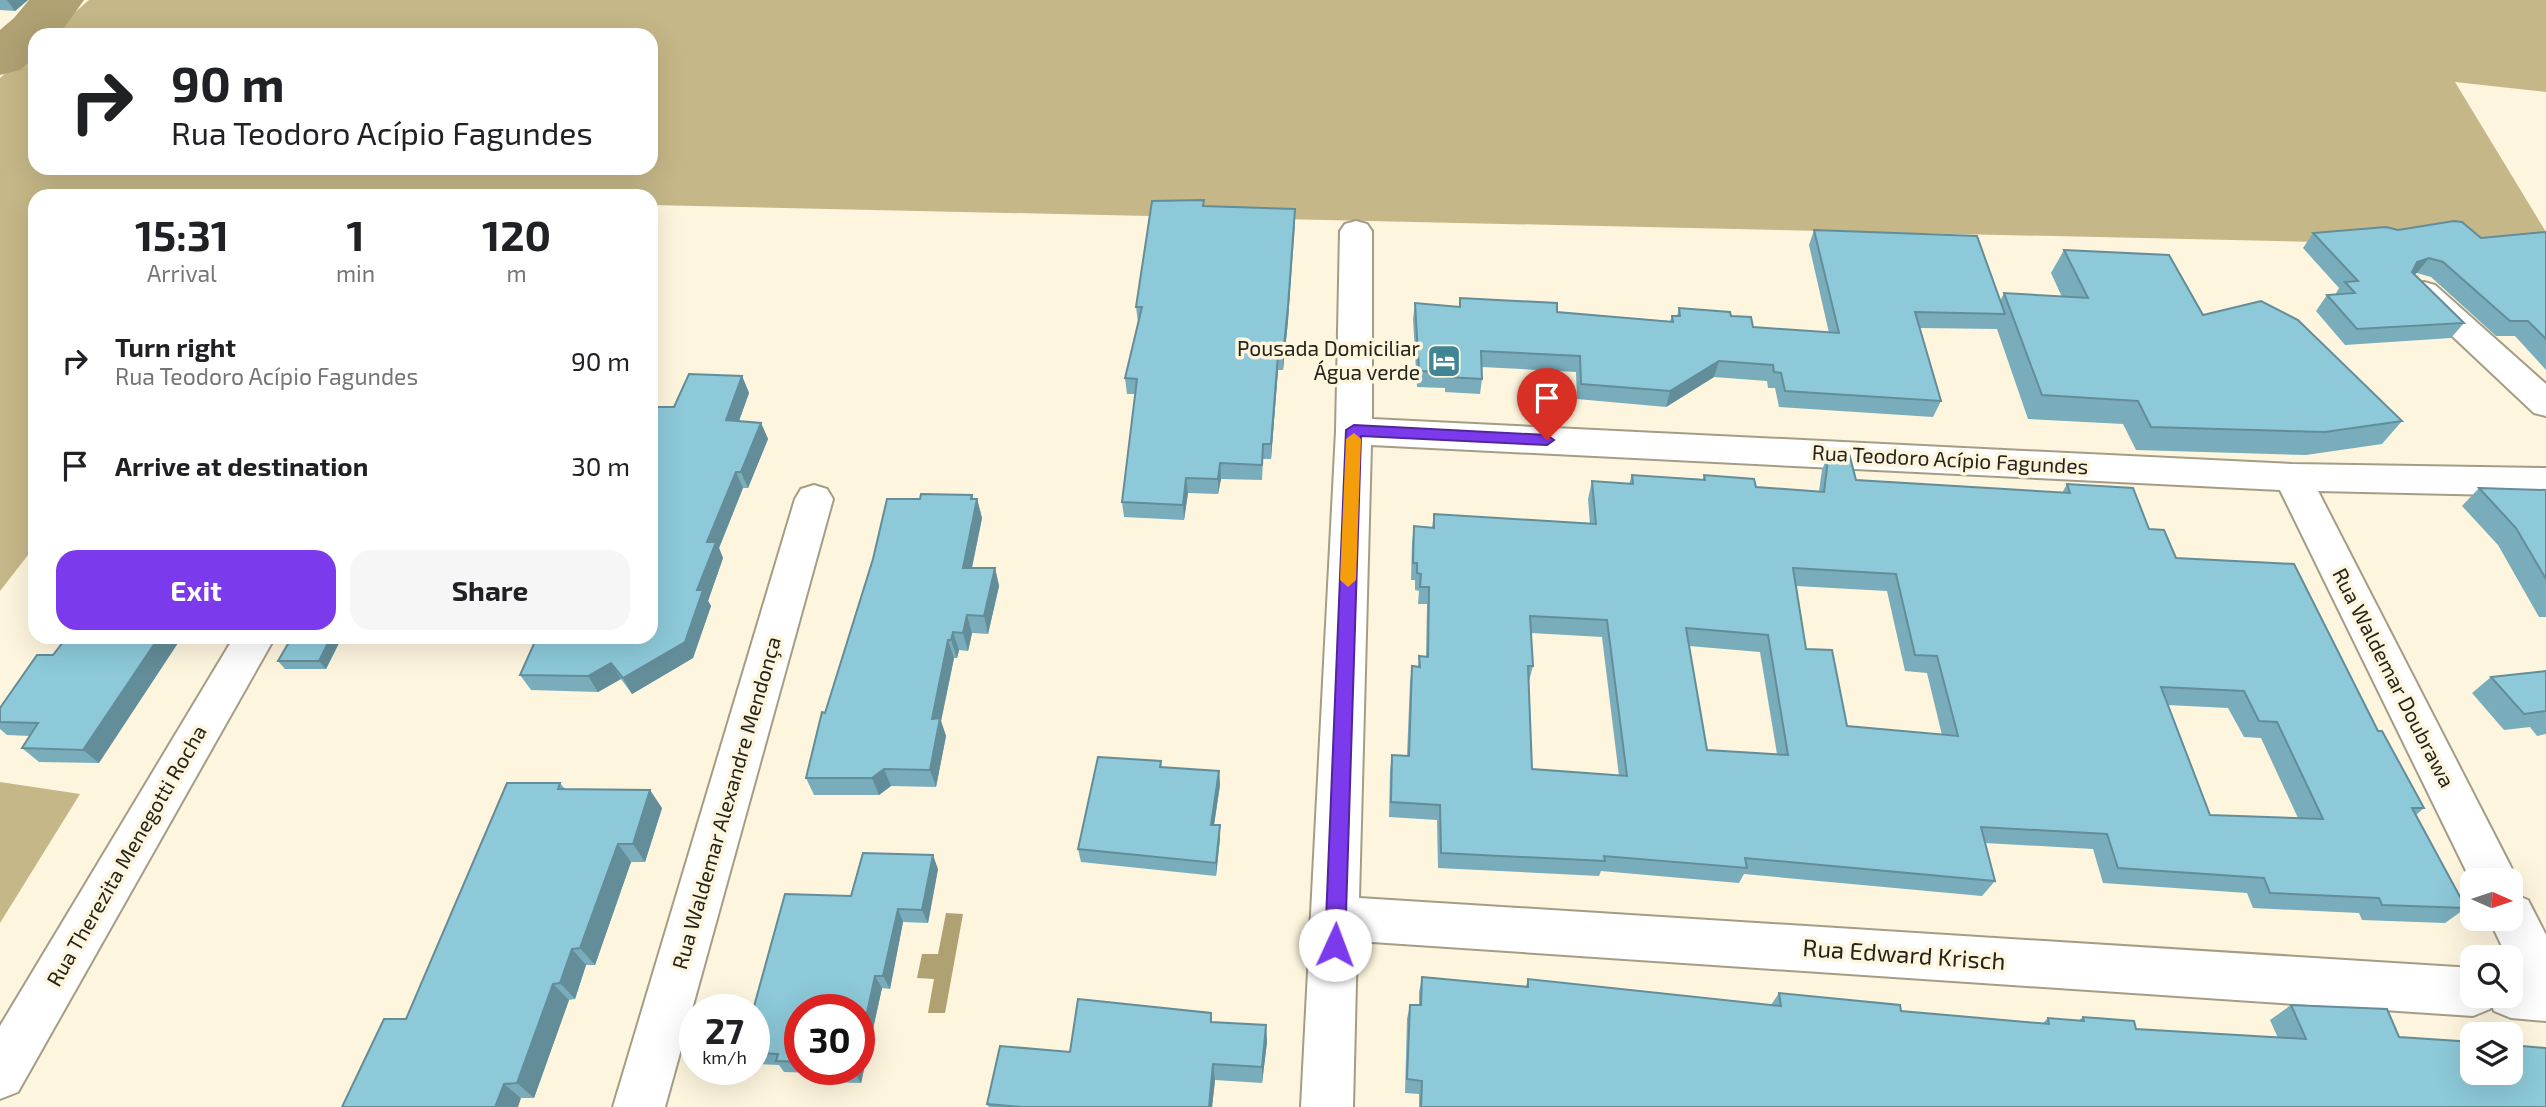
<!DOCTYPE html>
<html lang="en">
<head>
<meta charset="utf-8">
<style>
	body { margin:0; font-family:"Exo 2",sans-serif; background:#f6f6f6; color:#202124; height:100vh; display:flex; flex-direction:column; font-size:26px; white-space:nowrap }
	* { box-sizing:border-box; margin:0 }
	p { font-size:23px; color:#757577 }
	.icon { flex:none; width:38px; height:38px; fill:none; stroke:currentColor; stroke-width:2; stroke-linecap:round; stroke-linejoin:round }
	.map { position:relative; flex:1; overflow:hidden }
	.drawer { position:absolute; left:28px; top:189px; width:630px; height:455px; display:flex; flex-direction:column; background:#fff; border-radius:21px; box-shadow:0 7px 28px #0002 }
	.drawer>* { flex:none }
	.top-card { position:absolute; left:28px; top:28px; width:630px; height:147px; border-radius:21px; box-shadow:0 7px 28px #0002; background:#fff; color:#202124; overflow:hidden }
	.needle { width:46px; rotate:93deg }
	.tools { position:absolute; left:2460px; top:868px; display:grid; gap:14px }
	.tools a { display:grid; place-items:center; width:63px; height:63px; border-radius:14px; background:#fff; box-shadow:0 7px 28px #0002; font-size:35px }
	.speed { position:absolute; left:679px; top:994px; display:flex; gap:14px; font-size:35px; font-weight:700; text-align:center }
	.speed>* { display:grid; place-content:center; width:91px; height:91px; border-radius:50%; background:#fff; box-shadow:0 7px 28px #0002; line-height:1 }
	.speed small { font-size:18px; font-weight:400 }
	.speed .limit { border:10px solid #d22; background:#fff; color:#111 }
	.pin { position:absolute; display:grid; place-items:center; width:60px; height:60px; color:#fff; margin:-72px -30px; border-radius:50% 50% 50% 0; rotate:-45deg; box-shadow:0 0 7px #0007 }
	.pin .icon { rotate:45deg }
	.me { position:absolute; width:77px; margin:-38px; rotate:2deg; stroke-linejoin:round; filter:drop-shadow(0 0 5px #0008) }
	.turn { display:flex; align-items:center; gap:24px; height:147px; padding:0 28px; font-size:32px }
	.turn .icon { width:91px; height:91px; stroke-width:2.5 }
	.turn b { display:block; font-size:49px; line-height:60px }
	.eta { display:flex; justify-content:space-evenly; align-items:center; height:119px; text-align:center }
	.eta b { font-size:42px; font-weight:700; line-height:49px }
	.button { display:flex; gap:14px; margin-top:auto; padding:14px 28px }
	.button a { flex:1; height:80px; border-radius:21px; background:#7c3aed; color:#fff; font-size:28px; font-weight:700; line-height:80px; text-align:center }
	.button a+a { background:#f6f6f6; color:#202124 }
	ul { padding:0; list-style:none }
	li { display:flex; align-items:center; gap:21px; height:105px; padding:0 28px }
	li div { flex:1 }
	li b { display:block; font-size:26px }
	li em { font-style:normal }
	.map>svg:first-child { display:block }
</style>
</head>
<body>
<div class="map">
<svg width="2546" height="1107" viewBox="0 0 2546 1107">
	<rect width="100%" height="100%" fill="#fdf5dd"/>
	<g fill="#c5b787">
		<path d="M 89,0 L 2546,0 L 2546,92 L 2455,82 L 2546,232 L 2546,247 L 651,205 L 651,196 L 35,196 L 35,546 L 0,591 L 0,78 L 35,47 L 35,168 L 651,168 L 651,35 L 49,35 Z"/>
		<path d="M 0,782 L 80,794 L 0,923 Z"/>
	</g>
	<path fill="#afa172" d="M 946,913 L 963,914 L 945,1013 L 928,1013 L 934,979 L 917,978 L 922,954 L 938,954 Z"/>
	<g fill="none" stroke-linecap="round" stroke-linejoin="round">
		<path fill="#afa172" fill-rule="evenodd" d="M 29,0 L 84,0 L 59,35 L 35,35 L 35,57 L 20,70 L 0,75 L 0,30 L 14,18 Z"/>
		<g stroke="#a49d86" stroke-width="4">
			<g id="street">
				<path d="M 1356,221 L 1367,224 L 1372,231 L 1372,419 L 2292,464 L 2546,468 L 2546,496 L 2318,491 L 2510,865 L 2517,880 L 2511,893 L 2511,880 L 2473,880 L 2473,885 L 2280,490 L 1371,445 L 1359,898 L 2473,968 L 2473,996 L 2511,996 L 2511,970 L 2514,971 L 2511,957 L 2507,957 L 2489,919 L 2511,919 L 2511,893 L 2528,900 L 2546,935 L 2546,1021 L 2511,1018 L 2494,1011 L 2492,1005 L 2490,1009 L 2473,1016 L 1357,941 L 1353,1107 L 1301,1107 L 1336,431 L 1340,231 L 1345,224 Z"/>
				<path d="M 2424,282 L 2435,285 L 2546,384 L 2546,416 L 2534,413 L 2413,299 L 2408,292 L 2413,285 Z"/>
				<path d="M 814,485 L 827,489 L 833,499 L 665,1107 L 613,1107 L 795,499 L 801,489 Z"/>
				<path d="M 234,637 L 275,637 L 18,1092 L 0,1099 L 0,1026 Z"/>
			</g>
		</g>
		<use href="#street" fill="#fff" fill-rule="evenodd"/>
	</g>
	<g fill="#79adbb" fill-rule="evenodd">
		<path d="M 0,0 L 28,0 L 15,11 L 0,10 Z"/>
		<path d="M 1204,200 L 1204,206 L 1295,225 L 1288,321 L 1283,370 L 1278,370 L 1271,459 L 1263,459 L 1262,480 L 1221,479 L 1218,494 L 1188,493 L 1184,520 L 1124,517 L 1122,502 L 1135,394 L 1127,394 L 1125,378 L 1138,322 L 1136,307 Z"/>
		<path d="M 1814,230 L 2000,301 L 2004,293 L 2062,297 L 2051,273 L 2064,250 L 2203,315 L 2402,421 L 2382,444 L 2306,455 L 2136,450 L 2123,424 L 2028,419 L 1997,329 L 1919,328 L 1941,401 L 1933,417 L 1779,407 L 1775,388 L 1768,388 L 1767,381 L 1714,377 L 1666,407 L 1577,399 L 1576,372 L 1482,367 L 1482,379 L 1480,394 L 1445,392 L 1445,388 L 1417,387 L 1413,319 L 1415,303 L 1459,307 L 1460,298 L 1557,312 L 1670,321 L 1672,316 L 1677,316 L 1679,308 L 1731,316 L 1753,327 L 1829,333 L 1809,245 Z"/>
		<path d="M 2398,230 L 2481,238 L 2546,232 L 2546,370 L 2515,336 L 2496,336 L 2431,277 L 2417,273 L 2414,275 L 2464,323 L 2451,338 L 2345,345 L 2316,311 L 2327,295 L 2335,295 L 2339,288 L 2303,248 L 2313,233 Z"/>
		<path d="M 742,376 L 749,393 L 739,421 L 761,423 L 768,439 L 748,488 L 743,488 L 719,548 L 723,558 L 708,601 L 711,606 L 693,658 L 632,694 L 621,679 L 598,692 L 531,690 L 520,675 L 651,637 L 674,407 Z"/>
		<path d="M 1829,452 L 1856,480 L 2062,493 L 2067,484 L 2149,529 L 2176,558 L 2378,731 L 2424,808 L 2416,815 L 2466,908 L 2445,923 L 2362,920 L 2359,913 L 2253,908 L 2247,893 L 2103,883 L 2093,849 L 1985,843 L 1995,881 L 1982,896 L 1744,874 L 1739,883 L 1601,871 L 1599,876 L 1438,868 L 1437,820 L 1389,817 L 1390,771 L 1392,755 L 1407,756 L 1410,682 L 1412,666 L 1418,667 L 1419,656 L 1426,656 L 1427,604 L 1418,604 L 1419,591 L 1415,590 L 1415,580 L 1411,580 L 1412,543 L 1414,526 L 1432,527 L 1434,514 L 1590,524 L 1588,499 L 1592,481 L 1629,484 L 1632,475 L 1703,479 L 1704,475 L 1756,487 L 1819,491 L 1822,470 ZM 1796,586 L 1887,591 L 1905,671 L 1927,673 L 1942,735 L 1847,726 L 1806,649 ZM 1531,633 L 1602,637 L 1619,776 L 1532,769 L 1529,681 L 1533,666 ZM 1689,646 L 1760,652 L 1777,754 L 1707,750 ZM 2167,705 L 2228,708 L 2244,737 L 2261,738 L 2298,818 L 2210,815 Z"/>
		<path d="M 2479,488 L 2546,490 L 2546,617 L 2539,617 L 2498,545 L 2462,506 Z"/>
		<path d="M 972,495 L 973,499 L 977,499 L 982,518 L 972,568 L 995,568 L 999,586 L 988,634 L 972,633 L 968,651 L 959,650 L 957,658 L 954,658 L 941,721 L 946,736 L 936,787 L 891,786 L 879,795 L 814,795 L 806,778 L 825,713 L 920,499 Z"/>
		<path d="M 292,637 L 342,637 L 326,669 L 285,669 L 278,661 Z"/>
		<path d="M 53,655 L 99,763 L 39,762 L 22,748 L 30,736 L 7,735 L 0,729 L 0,708 Z"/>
		<path d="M 2546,671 L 2546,734 L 2537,736 L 2530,727 L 2504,730 L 2472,693 L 2491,677 Z"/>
		<path d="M 1161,761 L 1162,767 L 1219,771 L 1220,785 L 1214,825 L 1220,838 L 1216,876 L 1081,862 L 1078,849 Z"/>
		<path d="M 560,783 L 565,789 L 662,808 L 645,862 L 631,862 L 595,965 L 586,965 L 575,999 L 569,1000 L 534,1098 L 521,1098 L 406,1019 Z"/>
		<path d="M 938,869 L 928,923 L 903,922 L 890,989 L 882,988 L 861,1083 L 820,1082 L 814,1073 L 784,1072 L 779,1065 L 754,1064 L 754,1010 L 851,896 ZM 800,1010 L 859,1069 L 800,1069 Z"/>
		<path d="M 1422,977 L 1526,986 L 1528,979 L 1771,1005 L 1779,993 L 1901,1011 L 2043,1023 L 2048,1018 L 2078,1021 L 2083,1017 L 2136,1029 L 2278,1038 L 2270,1020 L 2291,1005 L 2399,1037 L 2546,1107 L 1419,1107 L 1419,1094 L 1405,1093 L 1407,1019 L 1410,1005 L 1419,1005 L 1419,992 Z"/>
		<path d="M 1211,1013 L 1212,1022 L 1266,1025 L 1267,1042 L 1262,1083 L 1215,1080 L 1212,1107 L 989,1107 L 987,1104 L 1070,1052 Z"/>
	</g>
	<g fill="#638d98">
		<path d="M 7,0 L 28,0 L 15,11 Z"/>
		<path d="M 1295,209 L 1288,321 L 1283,370 L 1283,355 Z"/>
		<path d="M 2429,258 L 2417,273 L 2405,277 L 2417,262 Z"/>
		<path d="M 1278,355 L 1278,370 L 1271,459 L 1271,444 Z"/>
		<path d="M 1719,361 L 1714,377 L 1666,407 L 1670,391 Z"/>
		<path d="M 742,376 L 749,393 L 733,437 L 726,420 Z"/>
		<path d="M 761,423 L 768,439 L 748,488 L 741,472 Z"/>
		<path d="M 1220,463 L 1221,479 L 1218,494 L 1218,479 Z"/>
		<path d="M 736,472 L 743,488 L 719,548 L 723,558 L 708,601 L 711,606 L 693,658 L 632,694 L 623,678 L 697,590 L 707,542 Z"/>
		<path d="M 1186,478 L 1188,493 L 1184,520 L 1183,505 Z"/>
		<path d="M 972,495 L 976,509 L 977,499 L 982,518 L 968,586 L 963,568 Z"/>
		<path d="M 995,568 L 999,586 L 988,634 L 984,616 Z"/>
		<path d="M 967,615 L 972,633 L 968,651 L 963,633 Z"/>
		<path d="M 953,632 L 959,650 L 957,658 L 951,640 Z"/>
		<path d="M 159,637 L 182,637 L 99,763 L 83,750 Z"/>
		<path d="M 331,637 L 342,637 L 326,669 L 319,661 Z"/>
		<path d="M 948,640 L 954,658 L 941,721 L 946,736 L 936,787 L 930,770 L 932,719 Z"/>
		<path d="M 611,663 L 621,679 L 598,692 L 588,676 Z"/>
		<path d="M 884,769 L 891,786 L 879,795 L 872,778 Z"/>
		<path d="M 1219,771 L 1220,785 L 1212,838 L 1211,825 Z"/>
		<path d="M 650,790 L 662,808 L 645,862 L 633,844 Z"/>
		<path d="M 1220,825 L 1220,838 L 1216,876 L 1216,863 Z"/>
		<path d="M 618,844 L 631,862 L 595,965 L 580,948 Z"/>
		<path d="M 933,855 L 938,869 L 928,923 L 922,910 Z"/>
		<path d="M 898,909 L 903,922 L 890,989 L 883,976 Z"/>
		<path d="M 572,949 L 586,965 L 575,999 L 560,983 Z"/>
		<path d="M 875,976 L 882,988 L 861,1083 L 854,1072 L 855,1069 L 859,1069 L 859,1049 Z"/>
		<path d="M 553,984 L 569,1000 L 534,1098 L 517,1083 Z"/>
		<path d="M 1266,1025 L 1267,1042 L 1262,1083 L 1262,1067 Z"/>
		<path d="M 1213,1064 L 1215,1080 L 1212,1107 L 1209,1107 Z"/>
		<path d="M 504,1084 L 521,1098 L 518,1107 L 495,1107 Z"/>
	</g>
	<g fill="#8dc9d9" stroke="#638d98" stroke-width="2" fill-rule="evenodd">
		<path d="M 1204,200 L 1203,206 L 1295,209 L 1288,306 L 1283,355 L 1278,355 L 1271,444 L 1263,444 L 1262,465 L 1220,463 L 1218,479 L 1186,478 L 1183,505 L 1122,502 L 1137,379 L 1125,378 L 1142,307 L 1136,307 L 1152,201 Z"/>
		<path d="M 2454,221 L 2462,222 L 2481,238 L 2546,232 L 2546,339 L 2528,321 L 2510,321 L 2443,262 L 2429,258 L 2417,262 L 2412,272 L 2464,323 L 2357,329 L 2327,295 L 2355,293 L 2345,282 L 2358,281 L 2313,233 L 2386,227 L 2398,230 Z"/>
		<path d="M 1814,230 L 1977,236 L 2005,314 L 1915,312 L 1941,401 L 1785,391 L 1781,373 L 1774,372 L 1773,365 L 1719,361 L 1670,391 L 1581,384 L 1580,356 L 1481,351 L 1482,379 L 1447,377 L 1447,372 L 1419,371 L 1415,303 L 1460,307 L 1460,298 L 1557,303 L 1557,312 L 1673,322 L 1672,316 L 1680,316 L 1679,308 L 1730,312 L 1731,316 L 1751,317 L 1753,327 L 1839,333 Z"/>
		<path d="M 2064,250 L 2169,255 L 2203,315 L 2261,301 L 2298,320 L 2402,421 L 2325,432 L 2151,427 L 2138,401 L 2042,395 L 2004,293 L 2088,298 Z"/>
		<path d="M 689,374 L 742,376 L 726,420 L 761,423 L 741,472 L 736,472 L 707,542 L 716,542 L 697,590 L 703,590 L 685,642 L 623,678 L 611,663 L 588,676 L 520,675 L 537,637 L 651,637 L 651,407 L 674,407 Z"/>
		<path d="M 1829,452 L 1849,453 L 1856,480 L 2070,493 L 2067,484 L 2133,488 L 2149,529 L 2164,530 L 2176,558 L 2294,564 L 2378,731 L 2382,731 L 2424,808 L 2412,808 L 2466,908 L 2382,905 L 2379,898 L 2270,893 L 2264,878 L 2118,868 L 2107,834 L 1981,827 L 1995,881 L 1745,858 L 1747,868 L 1604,856 L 1605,861 L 1441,853 L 1440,805 L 1391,802 L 1392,755 L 1409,756 L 1412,666 L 1420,667 L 1419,656 L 1428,657 L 1429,587 L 1420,587 L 1421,574 L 1417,573 L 1417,563 L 1413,563 L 1414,526 L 1434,528 L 1434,514 L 1596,524 L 1592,481 L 1633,484 L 1632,475 L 1705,480 L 1704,475 L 1754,479 L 1756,487 L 1824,492 ZM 1793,568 L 1896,574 L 1915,655 L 1937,656 L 1958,736 L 1847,726 L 1832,650 L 1806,649 ZM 1530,616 L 1607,620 L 1627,776 L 1532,769 L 1528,666 L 1533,666 ZM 1686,628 L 1768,635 L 1788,755 L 1707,750 ZM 2161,687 L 2244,691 L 2259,721 L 2277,722 L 2323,819 L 2210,815 Z"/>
		<path d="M 2479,488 L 2546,490 L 2546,579 L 2516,528 Z"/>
		<path d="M 921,494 L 972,495 L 971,499 L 977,499 L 963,568 L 995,568 L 984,616 L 967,615 L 963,633 L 953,632 L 951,640 L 948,640 L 932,719 L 940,718 L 930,770 L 884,769 L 872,778 L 806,778 L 822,712 L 825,713 L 873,559 L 887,499 L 920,499 Z"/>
		<path d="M 67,637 L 159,637 L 83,750 L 22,748 L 38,723 L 0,722 L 0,708 L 37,655 L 53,655 Z"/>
		<path d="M 292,637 L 331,637 L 319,661 L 278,661 Z"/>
		<path d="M 2546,671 L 2546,711 L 2524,714 L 2491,677 Z"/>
		<path d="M 1098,757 L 1161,761 L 1160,767 L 1219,771 L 1211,825 L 1220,825 L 1216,863 L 1078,849 Z"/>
		<path d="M 507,783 L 560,783 L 558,789 L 650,790 L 633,844 L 618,844 L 580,948 L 572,949 L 560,983 L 553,984 L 517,1083 L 504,1084 L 495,1107 L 342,1107 L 384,1019 L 406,1019 Z"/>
		<path d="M 863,853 L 933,855 L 922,910 L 898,909 L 883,976 L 875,976 L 859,1049 L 859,1010 L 800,1010 L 800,1062 L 776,1061 L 778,1054 L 754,1053 L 754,1010 L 753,1010 L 785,894 L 851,896 Z"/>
		<path d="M 1422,977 L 1528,987 L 1528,979 L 1781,1006 L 1779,993 L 1900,1005 L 1901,1011 L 2049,1024 L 2048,1018 L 2084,1021 L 2083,1017 L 2134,1021 L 2136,1029 L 2306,1039 L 2291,1005 L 2387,1009 L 2399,1037 L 2473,1042 L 2473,1073 L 2511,1073 L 2511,1045 L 2546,1048 L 2546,1107 L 1421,1107 L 1422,1081 L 1407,1079 L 1410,1005 L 1421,1005 Z"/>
		<path d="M 1078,999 L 1211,1013 L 1211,1022 L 1266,1025 L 1262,1067 L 1213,1064 L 1209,1107 L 1022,1107 L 987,1104 L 1000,1046 L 1070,1052 Z"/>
		<path d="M 813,1069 L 855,1069 L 854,1072 L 813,1071 Z"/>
	</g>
	<path fill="#7c3aed" stroke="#51269a" stroke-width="2" d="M 1354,425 L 1547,435 L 1554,440 L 1547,445 L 1361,436 L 1345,945 L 1342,952 L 1335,954 L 1328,952 L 1325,945 L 1346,430 Z"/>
	<path fill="#f59e0b" d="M 1354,433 L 1361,439 L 1356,580 L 1348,587 L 1340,580 L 1346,439 Z"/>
	<defs>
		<g id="hotel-square" transform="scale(1.75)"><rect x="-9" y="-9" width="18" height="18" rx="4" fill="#418494" stroke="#fdf5dd"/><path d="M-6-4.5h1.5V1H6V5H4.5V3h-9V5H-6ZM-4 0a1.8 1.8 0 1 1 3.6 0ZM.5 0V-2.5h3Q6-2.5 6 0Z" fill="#fff"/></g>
	</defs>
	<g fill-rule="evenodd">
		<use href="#hotel-square" x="1444" y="361"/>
	</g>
	<g text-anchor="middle" stroke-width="7" stroke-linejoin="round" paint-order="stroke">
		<g font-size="21" fill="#26231a" stroke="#fdf5dd" text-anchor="end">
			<text x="1420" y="356">Pousada Domiciliar<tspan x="1420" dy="24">Água verde</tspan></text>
		</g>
		<g font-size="21" fill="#26231a" stroke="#fdf5dd">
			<text transform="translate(1950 460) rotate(3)" y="7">Rua Teodoro Acípio Fagundes</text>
			<text transform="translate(2393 678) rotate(63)" y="7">Rua Waldemar Doubrawa</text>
			<text transform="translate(727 803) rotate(-74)" y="7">Rua Waldemar Alexandre Mendonça</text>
			<text transform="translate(127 856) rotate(-60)" y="7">Rua Therezita Menegotti Rocha</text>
		</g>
		<g font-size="24" fill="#26231a" stroke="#fdf5dd">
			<text transform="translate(1904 955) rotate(4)" y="8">Rua Edward Krisch</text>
		</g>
	</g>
</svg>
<div class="tools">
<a><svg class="needle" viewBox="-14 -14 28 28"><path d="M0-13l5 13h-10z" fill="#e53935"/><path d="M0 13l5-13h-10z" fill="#757577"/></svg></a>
<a><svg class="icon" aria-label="search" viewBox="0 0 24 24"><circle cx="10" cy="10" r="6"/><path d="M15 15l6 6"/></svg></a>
<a><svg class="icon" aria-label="layers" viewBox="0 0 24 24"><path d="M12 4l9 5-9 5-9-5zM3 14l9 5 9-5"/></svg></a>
</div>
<div class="speed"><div>27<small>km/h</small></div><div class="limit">30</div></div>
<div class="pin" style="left:1547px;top:440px;background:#d93025"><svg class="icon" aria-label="arrive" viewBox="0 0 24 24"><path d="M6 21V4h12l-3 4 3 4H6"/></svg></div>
<svg class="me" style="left:1335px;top:945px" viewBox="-20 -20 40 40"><circle r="19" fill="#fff"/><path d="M0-13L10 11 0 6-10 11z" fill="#7c3aed"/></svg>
<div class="top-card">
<div class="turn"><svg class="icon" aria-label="right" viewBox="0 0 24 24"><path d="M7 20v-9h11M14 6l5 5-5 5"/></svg><div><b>90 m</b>Rua Teodoro Acípio Fagundes</div></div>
</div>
<section class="drawer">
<div class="eta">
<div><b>15:31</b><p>Arrival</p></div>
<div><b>1</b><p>min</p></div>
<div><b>120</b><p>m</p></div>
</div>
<ul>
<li><svg class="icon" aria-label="right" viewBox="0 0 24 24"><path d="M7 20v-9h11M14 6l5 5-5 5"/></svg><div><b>Turn right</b><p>Rua Teodoro Acípio Fagundes</p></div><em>90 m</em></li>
<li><svg class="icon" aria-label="arrive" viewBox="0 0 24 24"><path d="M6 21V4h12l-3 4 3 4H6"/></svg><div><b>Arrive at destination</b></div><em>30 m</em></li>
</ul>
<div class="button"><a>Exit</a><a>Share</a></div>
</section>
</div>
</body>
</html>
